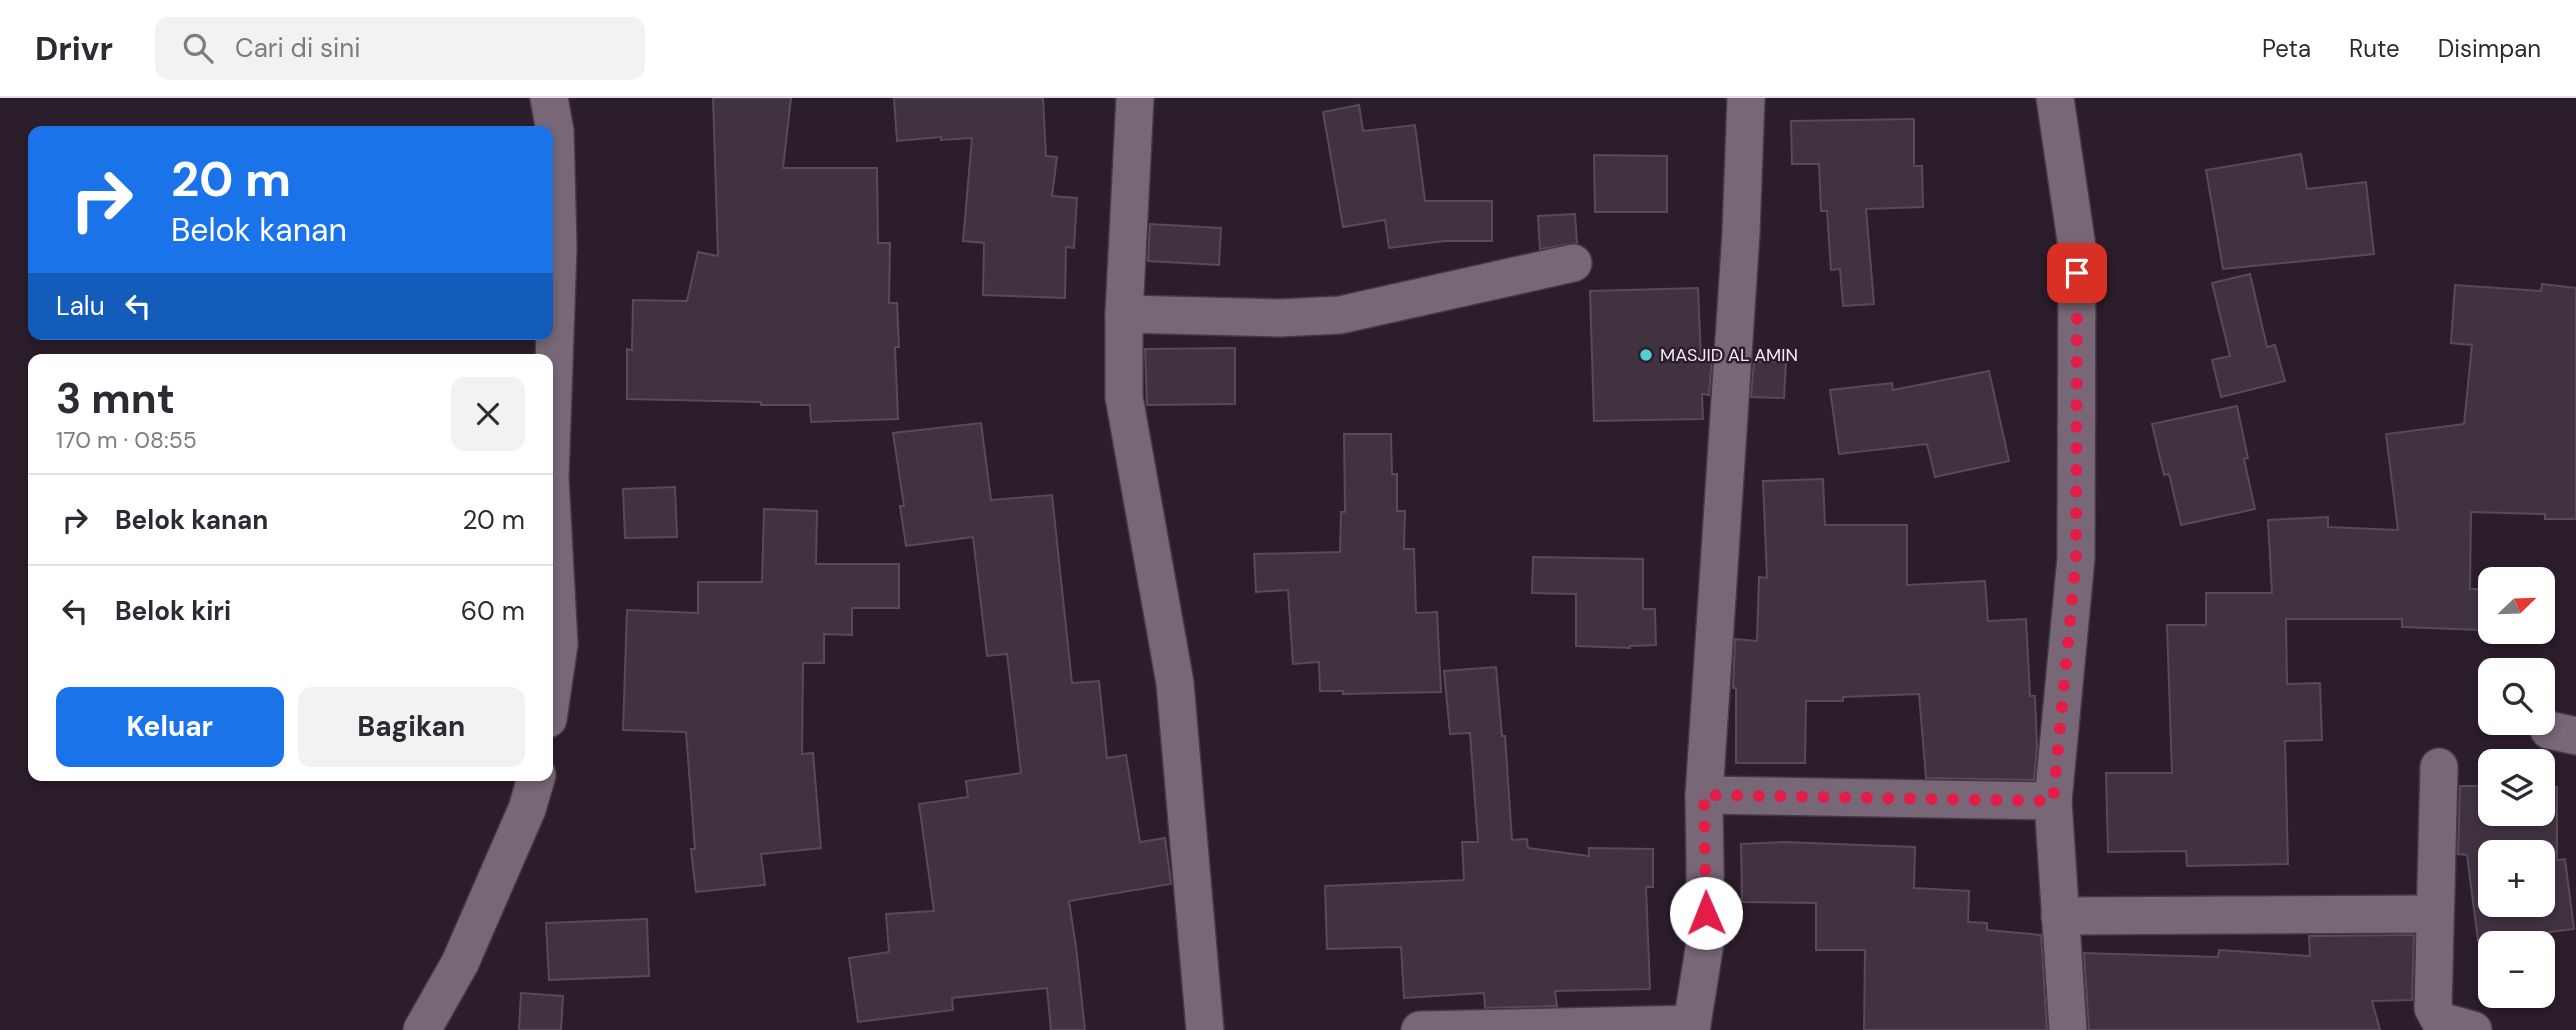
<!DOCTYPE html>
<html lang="id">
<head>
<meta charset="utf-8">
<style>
	body { margin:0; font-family:"DM Sans",sans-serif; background:#f2f2f3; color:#2b2b33; height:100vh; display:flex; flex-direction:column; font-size:26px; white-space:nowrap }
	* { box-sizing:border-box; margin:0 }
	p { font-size:23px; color:#7c7c81 }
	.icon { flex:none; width:38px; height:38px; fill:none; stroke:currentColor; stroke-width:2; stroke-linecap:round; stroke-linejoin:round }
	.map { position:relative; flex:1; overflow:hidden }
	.side { position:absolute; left:28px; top:256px; width:525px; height:427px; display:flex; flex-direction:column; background:#fff; border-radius:14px; box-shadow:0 4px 10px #0003 }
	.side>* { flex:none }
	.banner { position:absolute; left:28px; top:28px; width:525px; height:214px; border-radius:14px; box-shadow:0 4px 10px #0003; background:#1a73e8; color:#fff; overflow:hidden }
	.needle { width:46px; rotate:67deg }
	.fabs { position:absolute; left:2478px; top:469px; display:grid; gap:14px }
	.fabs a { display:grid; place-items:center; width:77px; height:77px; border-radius:14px; background:#fff; box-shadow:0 4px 10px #0003; font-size:35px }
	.pin { position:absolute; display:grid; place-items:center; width:60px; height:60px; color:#fff; margin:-30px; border-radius:14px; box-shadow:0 4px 10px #0006 }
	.me { position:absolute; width:77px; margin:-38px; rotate:359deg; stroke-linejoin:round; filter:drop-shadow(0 0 5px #0008) }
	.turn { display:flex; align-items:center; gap:24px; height:147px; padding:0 28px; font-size:32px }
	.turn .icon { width:91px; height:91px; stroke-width:2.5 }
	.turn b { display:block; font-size:49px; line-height:60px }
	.then { display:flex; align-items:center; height:66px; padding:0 28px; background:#0003; gap:14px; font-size:26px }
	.round { display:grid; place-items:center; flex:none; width:74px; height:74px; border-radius:14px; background:#f2f2f3 }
	.summary { display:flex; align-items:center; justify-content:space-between; height:119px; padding:0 28px }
	h1 { font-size:42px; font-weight:700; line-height:52px }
	.action { display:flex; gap:14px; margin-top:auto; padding:14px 28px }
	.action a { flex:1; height:80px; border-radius:14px; background:#1a73e8; color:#fff; font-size:28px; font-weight:700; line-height:80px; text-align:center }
	.action a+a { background:#f2f2f3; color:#2b2b33 }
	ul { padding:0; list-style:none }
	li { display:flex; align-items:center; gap:21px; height:91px; padding:0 28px; border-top:2px solid #e1e1e2 }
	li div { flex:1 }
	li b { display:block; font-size:26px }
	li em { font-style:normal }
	header { display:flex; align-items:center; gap:42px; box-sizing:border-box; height:98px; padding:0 35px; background:#fff; border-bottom:2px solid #e1e1e2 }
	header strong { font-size:33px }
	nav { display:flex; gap:38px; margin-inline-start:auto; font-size:24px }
	.search { width:490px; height:63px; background:#f2f2f3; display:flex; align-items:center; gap:18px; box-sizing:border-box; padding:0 24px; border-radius:14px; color:#7c7c81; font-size:26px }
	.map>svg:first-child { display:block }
</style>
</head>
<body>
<header>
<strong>Drivr</strong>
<div class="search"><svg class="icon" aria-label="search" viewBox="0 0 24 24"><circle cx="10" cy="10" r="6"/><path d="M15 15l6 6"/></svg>Cari di sini</div>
<nav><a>Peta</a><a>Rute</a><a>Disimpan</a></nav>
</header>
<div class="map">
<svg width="2576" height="932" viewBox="0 0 2576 932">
	<rect width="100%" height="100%" fill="#2b1d2a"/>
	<g fill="#413240" stroke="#5a4959" stroke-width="2" fill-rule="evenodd">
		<path d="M 713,0 L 791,0 L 783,70 L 877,70 L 878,145 L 890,145 L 889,205 L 897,205 L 899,249 L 895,249 L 898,321 L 811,324 L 810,307 L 761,307 L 761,304 L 627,301 L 627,251 L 632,252 L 633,202 L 687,203 L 698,154 L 718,158 Z"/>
		<path d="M 894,0 L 1043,0 L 1046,58 L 1057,59 L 1052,98 L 1077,100 L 1074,150 L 1066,149 L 1065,200 L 983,197 L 984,145 L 963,143 L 972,40 L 941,42 L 941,39 L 897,43 Z"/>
		<path d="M 1359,7 L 1363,33 L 1415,27 L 1425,103 L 1492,103 L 1492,143 L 1445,143 L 1389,150 L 1385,122 L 1343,129 L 1323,14 Z"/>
		<path d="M 1914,21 L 1914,68 L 1922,68 L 1923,109 L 1866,111 L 1874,206 L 1843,208 L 1840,171 L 1831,172 L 1827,113 L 1821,113 L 1819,66 L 1792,66 L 1791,23 Z"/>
		<path d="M 2301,56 L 2307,91 L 2366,84 L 2374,156 L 2223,171 L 2206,72 Z"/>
		<path d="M 1594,57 L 1667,58 L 1667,114 L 1595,114 Z"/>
		<path d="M 1575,116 L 1577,145 L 1540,151 L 1538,118 Z"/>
		<path d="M 1150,126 L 1221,130 L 1219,167 L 1148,163 Z"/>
		<path d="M 2250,176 L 2267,249 L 2275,247 L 2285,283 L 2221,299 L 2212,262 L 2230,258 L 2212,185 Z"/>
		<path d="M 2542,186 L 2576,190 L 2576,421 L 2545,421 L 2545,416 L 2471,414 L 2470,491 L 2481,491 L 2480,532 L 2402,529 L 2402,521 L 2286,521 L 2287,586 L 2320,585 L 2322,642 L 2285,643 L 2288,766 L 2187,768 L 2186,753 L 2108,754 L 2106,675 L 2172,675 L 2167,527 L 2206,527 L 2206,495 L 2272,495 L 2268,422 L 2328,419 L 2328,429 L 2398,432 L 2386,336 L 2464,326 L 2472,247 L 2451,245 L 2455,187 L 2541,193 Z"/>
		<path d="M 1698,190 L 1701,260 L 1712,261 L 1709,297 L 1702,296 L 1703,321 L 1594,323 L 1590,193 Z"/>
		<path d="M 1235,250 L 1235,306 L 1147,307 L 1145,251 Z"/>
		<path d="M 1754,263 L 1786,264 L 1784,300 L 1751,299 Z"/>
		<path d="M 1989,273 L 2009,363 L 1935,379 L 1927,346 L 1839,356 L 1830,292 L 1892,285 L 1893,292 Z"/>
		<path d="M 2237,308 L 2248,360 L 2244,361 L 2255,411 L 2181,427 L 2169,376 L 2164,377 L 2152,326 Z"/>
		<path d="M 981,325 L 991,402 L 1052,397 L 1072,585 L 1099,583 L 1107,660 L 1126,657 L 1140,744 L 1165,740 L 1171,786 L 1069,803 L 1076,849 L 1085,932 L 1051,932 L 1047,890 L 952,900 L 953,912 L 858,924 L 849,860 L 889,854 L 886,816 L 934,813 L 919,706 L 968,699 L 966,683 L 1021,675 L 1007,556 L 987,558 L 973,439 L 906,448 L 900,408 L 904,408 L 893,335 Z"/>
		<path d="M 1344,336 L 1391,336 L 1392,376 L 1397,376 L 1397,413 L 1405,413 L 1404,451 L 1414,451 L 1416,515 L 1437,514 L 1441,594 L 1343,596 L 1343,593 L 1320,593 L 1319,564 L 1293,566 L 1288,492 L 1256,494 L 1254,456 L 1340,454 L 1341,414 L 1345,414 Z"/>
		<path d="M 1823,381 L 1825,427 L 1907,427 L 1907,487 L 1985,483 L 1988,523 L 2026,521 L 2030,598 L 2035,598 L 2037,648 L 2034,682 L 1926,680 L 1919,596 L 1843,599 L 1843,603 L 1806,603 L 1805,665 L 1736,665 L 1736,590 L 1733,590 L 1735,541 L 1757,543 L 1759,479 L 1767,480 L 1763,383 Z"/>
		<path d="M 675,389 L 677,439 L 625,440 L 623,391 Z"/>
		<path d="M 764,411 L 817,413 L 816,466 L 899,466 L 899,510 L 852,510 L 852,537 L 824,536 L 824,565 L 803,565 L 802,656 L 813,655 L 821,750 L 761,756 L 765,787 L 696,794 L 691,751 L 695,751 L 686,634 L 623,632 L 627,512 L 698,515 L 698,484 L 762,484 Z"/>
		<path d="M 1533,459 L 1643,461 L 1643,511 L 1655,511 L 1656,547 L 1630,548 L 1630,550 L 1576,548 L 1576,496 L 1532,495 Z"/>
		<path d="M 1496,569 L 1502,638 L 1505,638 L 1512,742 L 1527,741 L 1528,750 L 1589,758 L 1589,750 L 1653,751 L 1653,789 L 1646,789 L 1650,891 L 1555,893 L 1557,908 L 1485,910 L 1484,895 L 1404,900 L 1401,849 L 1327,851 L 1325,788 L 1464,782 L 1462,744 L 1478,744 L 1470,635 L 1450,636 L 1444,573 Z"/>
		<path d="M 2460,688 L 2490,688 L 2490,716 L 2543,716 L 2543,689 L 2557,689 L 2557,762 L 2565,761 L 2574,831 L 2478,843 L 2467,757 L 2458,756 ZM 2490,754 L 2543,754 L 2543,807 L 2490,807 Z"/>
		<path d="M 1783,744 L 1915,749 L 1914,790 L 1969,793 L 1968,824 L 1987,825 L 1987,832 L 2041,837 L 2047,932 L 1864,932 L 1865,852 L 1816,852 L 1816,805 L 1742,804 L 1741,746 Z"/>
		<path d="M 647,821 L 649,878 L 549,882 L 546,825 Z"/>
		<path d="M 2414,837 L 2412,902 L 2372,903 L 2380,932 L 2089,932 L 2084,855 L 2218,859 L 2219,852 L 2310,858 L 2309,838 Z"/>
		<path d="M 521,895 L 563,898 L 561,932 L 519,932 Z"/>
	</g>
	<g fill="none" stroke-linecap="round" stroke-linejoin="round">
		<g stroke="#453944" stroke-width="40">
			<g id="street">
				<path d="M 1135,0 L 1124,216 L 1124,299 L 1175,585 L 1205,932"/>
				<path d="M 2055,0 L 2077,149 L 2076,460 L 2053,703 L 2068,932"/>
				<path d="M 1124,216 L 1279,220 L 1340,217 L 1573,165"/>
				<path d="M 548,621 L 559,546 L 550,380 L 558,149 L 555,33 L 549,0"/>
				<path d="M 2549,632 L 2576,638"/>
				<path d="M 2439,669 L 2433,910 L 2440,923 L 2473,932"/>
				<path d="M 1704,697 L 2053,703"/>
				<path d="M 2060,818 L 2435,816"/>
				<path d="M 422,932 L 460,865 L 527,711 L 537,677"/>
				<path d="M 1420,932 L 1692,926"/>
				<path d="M 1691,932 L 1706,839 L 1704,697 L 1741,135 L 1746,0"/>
			</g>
		</g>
		<use href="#street" stroke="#786777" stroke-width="37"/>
	</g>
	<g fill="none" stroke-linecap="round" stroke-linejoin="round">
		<path stroke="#e11d48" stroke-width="12" stroke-dasharray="0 21.6" d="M 1706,815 L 1704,697 L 2053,703 L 2076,460 L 2077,175"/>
	</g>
	<circle fill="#52cdd0" stroke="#2b1d2a" stroke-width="2.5" cx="1646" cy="257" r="7"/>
	<g text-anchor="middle" stroke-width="5" stroke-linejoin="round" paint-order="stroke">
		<g font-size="18" fill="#f6ecf5" stroke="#2b1d2a" text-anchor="start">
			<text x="1660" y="263">MASJID AL AMIN</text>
		</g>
	</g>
</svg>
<div class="fabs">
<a><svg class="needle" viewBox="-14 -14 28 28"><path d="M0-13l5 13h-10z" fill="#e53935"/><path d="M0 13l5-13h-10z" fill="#7c7c81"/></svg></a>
<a><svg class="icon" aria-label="search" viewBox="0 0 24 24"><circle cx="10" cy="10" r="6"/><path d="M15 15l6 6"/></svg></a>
<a><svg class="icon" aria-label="layers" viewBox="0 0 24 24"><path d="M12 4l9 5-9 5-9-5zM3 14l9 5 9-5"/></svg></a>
<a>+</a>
<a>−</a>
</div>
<div class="pin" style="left:2077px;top:175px;background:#d93025"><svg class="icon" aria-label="arrive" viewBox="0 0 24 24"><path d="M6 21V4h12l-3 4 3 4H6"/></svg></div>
<svg class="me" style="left:1706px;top:815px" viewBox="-20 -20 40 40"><circle r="19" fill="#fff"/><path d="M0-13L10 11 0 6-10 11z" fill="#e11d48"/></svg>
<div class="banner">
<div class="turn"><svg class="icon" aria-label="right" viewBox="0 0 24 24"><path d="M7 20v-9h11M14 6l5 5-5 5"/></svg><div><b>20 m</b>Belok kanan</div></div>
<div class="then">Lalu<svg class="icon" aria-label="left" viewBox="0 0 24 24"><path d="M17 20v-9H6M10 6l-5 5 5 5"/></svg></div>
</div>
<section class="side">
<div class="summary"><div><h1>3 mnt</h1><p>170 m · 08:55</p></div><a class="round"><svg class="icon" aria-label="close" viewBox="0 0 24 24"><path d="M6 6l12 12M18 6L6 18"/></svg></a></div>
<ul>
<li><svg class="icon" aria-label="right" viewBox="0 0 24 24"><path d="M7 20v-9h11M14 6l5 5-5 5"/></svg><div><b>Belok kanan</b></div><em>20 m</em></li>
<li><svg class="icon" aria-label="left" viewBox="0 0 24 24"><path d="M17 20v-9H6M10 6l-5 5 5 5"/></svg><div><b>Belok kiri</b></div><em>60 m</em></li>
</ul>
<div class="action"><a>Keluar</a><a>Bagikan</a></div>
</section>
</div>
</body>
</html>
